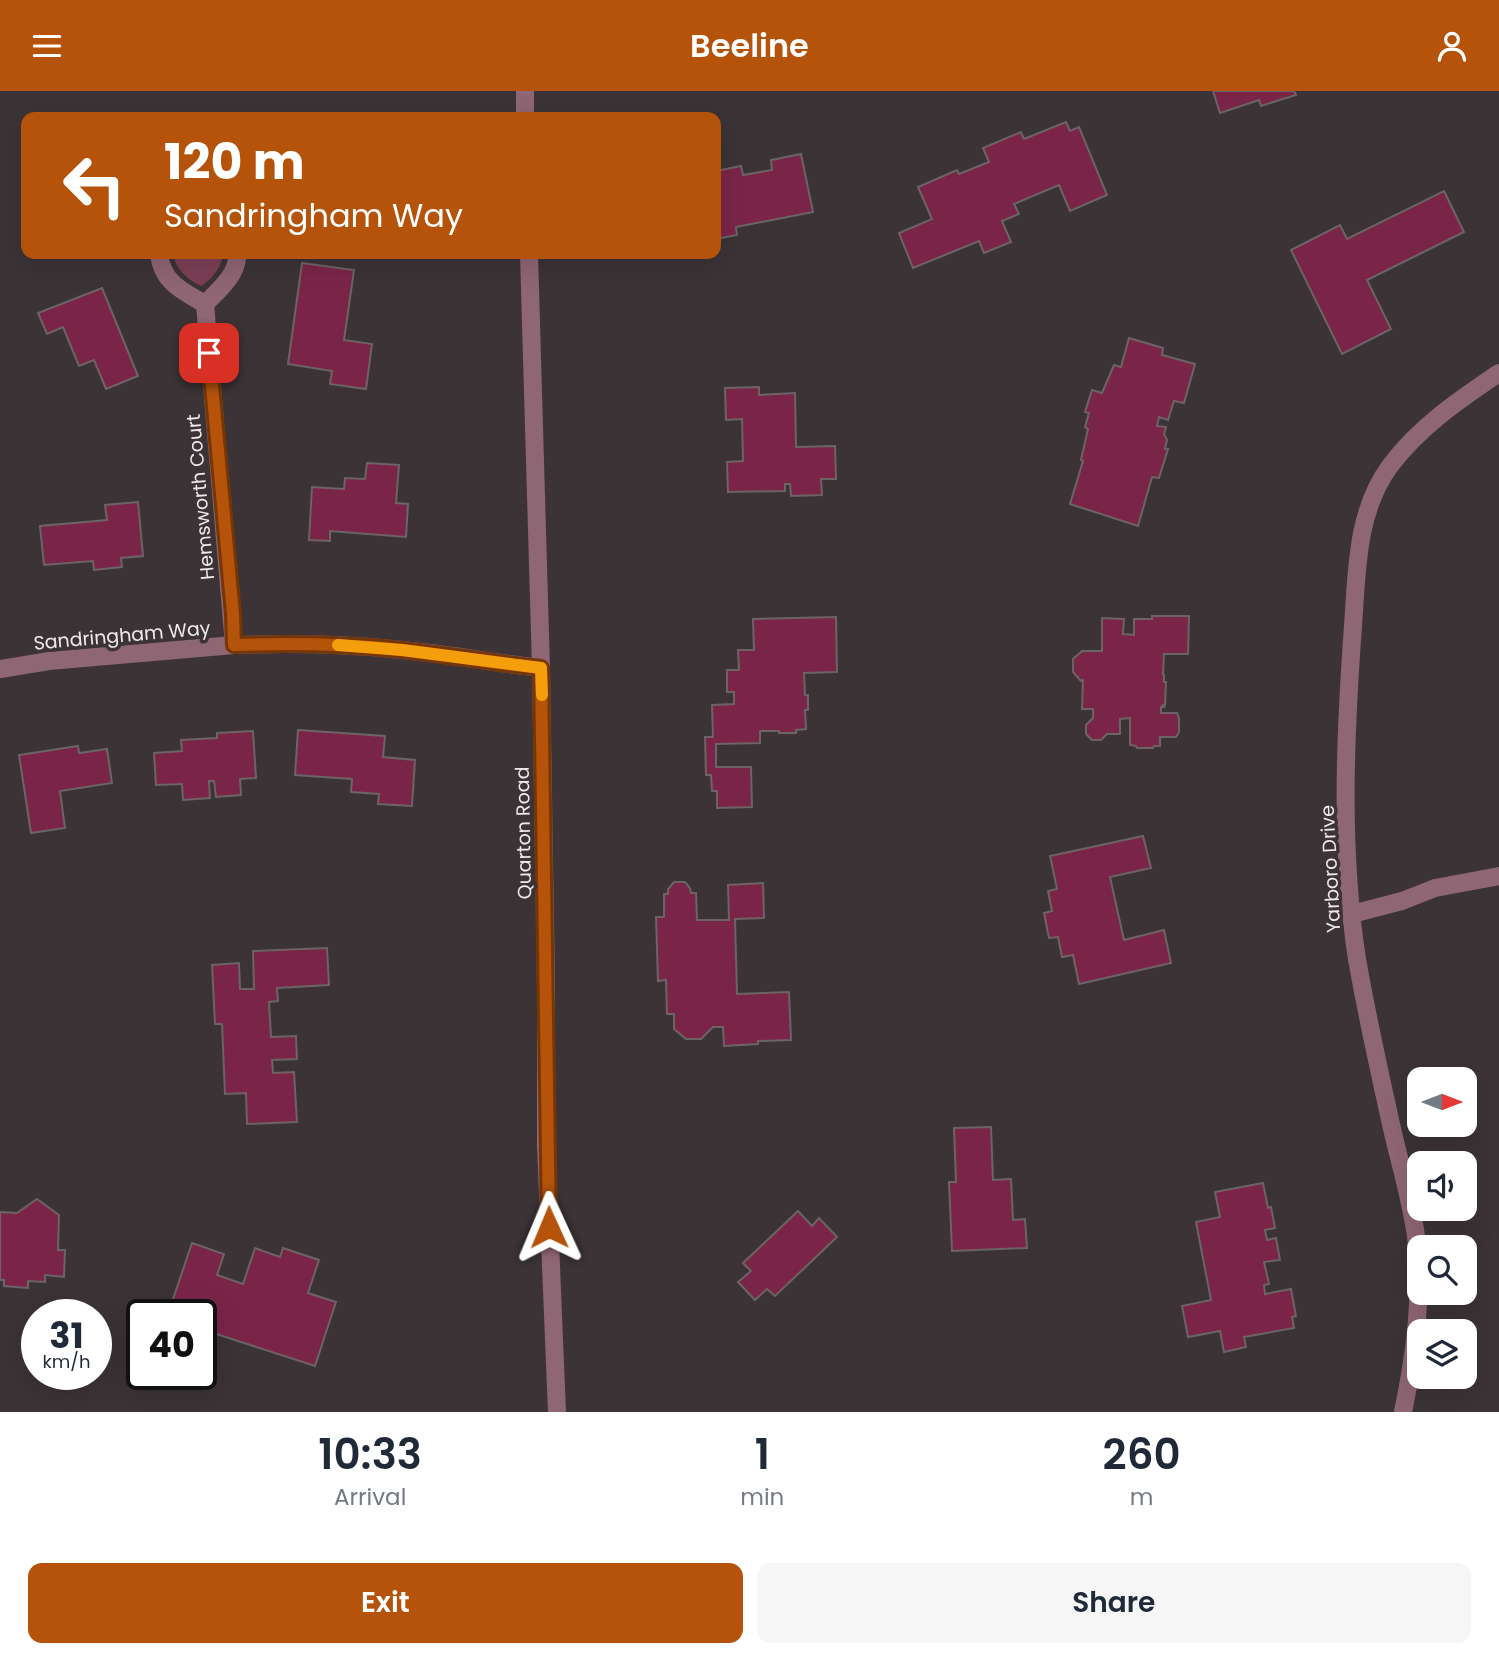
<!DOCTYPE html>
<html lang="en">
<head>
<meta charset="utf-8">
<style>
	body { margin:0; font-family:Poppins,sans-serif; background:#f6f6f7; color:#1f2937; height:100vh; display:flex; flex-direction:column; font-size:26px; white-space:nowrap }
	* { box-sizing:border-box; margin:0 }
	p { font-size:23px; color:#747a83 }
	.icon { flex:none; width:38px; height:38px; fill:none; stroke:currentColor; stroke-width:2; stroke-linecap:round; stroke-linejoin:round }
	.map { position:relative; height:1321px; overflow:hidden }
	.panel { display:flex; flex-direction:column; background:#fff; flex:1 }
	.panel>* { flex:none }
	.top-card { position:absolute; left:21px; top:21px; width:700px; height:147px; border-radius:14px; box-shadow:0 7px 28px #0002; background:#b45309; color:#fff; overflow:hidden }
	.needle { width:46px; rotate:90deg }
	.controls { position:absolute; left:1407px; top:976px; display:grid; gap:14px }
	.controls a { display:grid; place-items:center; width:70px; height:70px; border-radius:14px; background:#fff; box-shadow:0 7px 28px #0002; font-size:35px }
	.speed { position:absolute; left:21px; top:1208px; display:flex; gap:14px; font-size:35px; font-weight:700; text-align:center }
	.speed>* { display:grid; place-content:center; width:91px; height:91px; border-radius:50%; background:#fff; box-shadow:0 7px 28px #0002; line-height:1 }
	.speed small { font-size:18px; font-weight:400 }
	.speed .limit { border:4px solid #111; border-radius:10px; background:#fff; color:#111 }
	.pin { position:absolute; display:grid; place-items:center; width:60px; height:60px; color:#fff; margin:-30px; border-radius:14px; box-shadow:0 4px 10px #0006 }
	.me { position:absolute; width:77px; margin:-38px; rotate:359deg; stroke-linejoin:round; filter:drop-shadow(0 0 5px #0008) }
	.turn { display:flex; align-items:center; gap:24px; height:147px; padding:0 28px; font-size:32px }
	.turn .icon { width:91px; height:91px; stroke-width:2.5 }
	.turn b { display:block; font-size:49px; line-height:60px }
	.eta { display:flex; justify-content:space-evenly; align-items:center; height:119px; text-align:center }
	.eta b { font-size:42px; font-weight:600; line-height:49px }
	.button { display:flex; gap:14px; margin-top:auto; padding:14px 28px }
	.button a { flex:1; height:80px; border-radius:14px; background:#b45309; color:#fff; font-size:28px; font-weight:600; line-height:80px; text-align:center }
	.button a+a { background:#f6f6f7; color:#1f2937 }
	header { display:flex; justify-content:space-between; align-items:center; height:91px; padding:0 28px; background:#b45309; color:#fff; font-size:32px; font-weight:600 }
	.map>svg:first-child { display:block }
</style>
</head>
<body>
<header><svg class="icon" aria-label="menu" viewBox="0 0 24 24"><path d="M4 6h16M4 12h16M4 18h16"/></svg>Beeline<svg class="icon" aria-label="person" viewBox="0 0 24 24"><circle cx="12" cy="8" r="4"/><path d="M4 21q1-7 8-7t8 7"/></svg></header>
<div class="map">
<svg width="1499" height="1321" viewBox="0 0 1499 1321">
	<rect width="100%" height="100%" fill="#3b3335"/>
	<path fill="#7c3f55" d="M 173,163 L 223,163 C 222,176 212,188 201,195 C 187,188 176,179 173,163 Z"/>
	<g fill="#7a2548" stroke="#6c6365" stroke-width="2">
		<path d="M 1213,0 L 1294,0 L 1296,4 L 1261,15 L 1259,9 L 1220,22 Z"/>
		<path d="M 1066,31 L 1070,40 L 1079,36 L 1107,104 L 1070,120 L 1059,94 L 1014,113 L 1019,123 L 1002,130 L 1011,151 L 984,162 L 979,150 L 913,177 L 899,142 L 932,128 L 918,96 L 957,79 L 959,83 L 989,71 L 983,57 L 1021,41 L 1024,48 Z"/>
		<path d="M 801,63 L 813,121 L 736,136 L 737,144 L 716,148 L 716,80 L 741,75 L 743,84 L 772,79 L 771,69 Z"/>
		<path d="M 1444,100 L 1464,141 L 1367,189 L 1391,238 L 1342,263 L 1291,159 L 1340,134 L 1347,148 Z"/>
		<path d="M 302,172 L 354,179 L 344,249 L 372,253 L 366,298 L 330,293 L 332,280 L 288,273 Z"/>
		<path d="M 102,197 L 138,285 L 106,298 L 94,269 L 79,275 L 63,236 L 47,243 L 38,222 Z"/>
		<path d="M 1129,247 L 1163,257 L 1162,264 L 1195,273 L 1184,312 L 1174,310 L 1168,329 L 1159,326 L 1157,335 L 1166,336 L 1164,343 L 1167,349 L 1165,358 L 1168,358 L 1159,387 L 1152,386 L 1138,435 L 1070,413 L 1083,370 L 1081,369 L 1088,338 L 1085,336 L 1089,322 L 1085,321 L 1092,299 L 1102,302 L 1114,274 L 1121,276 Z"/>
		<path d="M 759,296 L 759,304 L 795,302 L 796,356 L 835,355 L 836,388 L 821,388 L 822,404 L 791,405 L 790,393 L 785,393 L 785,400 L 728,401 L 727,371 L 743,370 L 742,328 L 726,329 L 725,297 Z"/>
		<path d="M 367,372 L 399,374 L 396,412 L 408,413 L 406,446 L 330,440 L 330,450 L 309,449 L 312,396 L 344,398 L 345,387 L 365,388 Z"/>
		<path d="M 138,411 L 143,465 L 121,467 L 122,476 L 94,479 L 93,470 L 44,474 L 40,435 L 107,429 L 105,414 Z"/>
		<path d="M 1152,525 L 1189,525 L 1188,563 L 1164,563 L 1163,583 L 1164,584 L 1164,591 L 1166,591 L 1165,614 L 1163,614 L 1164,616 L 1161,616 L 1161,622 L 1177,622 L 1179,627 L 1179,641 L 1176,646 L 1160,646 L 1160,655 L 1154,655 L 1153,657 L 1137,657 L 1136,655 L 1130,654 L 1130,627 L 1120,628 L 1120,643 L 1107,643 L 1101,649 L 1092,649 L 1086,643 L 1086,634 L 1093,627 L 1093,618 L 1082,618 L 1083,589 L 1081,590 L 1073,581 L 1073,568 L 1082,560 L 1102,560 L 1102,527 L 1124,528 L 1123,543 L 1134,544 L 1134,528 L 1152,528 Z"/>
		<path d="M 836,526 L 837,581 L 804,582 L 805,604 L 808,604 L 808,619 L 805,619 L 806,638 L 796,639 L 796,642 L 779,642 L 779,640 L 760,640 L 760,652 L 716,653 L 716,676 L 751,676 L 752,716 L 717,717 L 717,700 L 712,700 L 711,684 L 706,684 L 705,646 L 713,646 L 712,614 L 734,613 L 734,601 L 727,601 L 727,579 L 739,579 L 738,559 L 754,559 L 753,528 Z"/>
		<path d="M 298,639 L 385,645 L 383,666 L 415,669 L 412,715 L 378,713 L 379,703 L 351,701 L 352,688 L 295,684 Z"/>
		<path d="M 253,640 L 256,687 L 240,688 L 241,704 L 216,706 L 214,690 L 209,690 L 210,707 L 183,709 L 182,693 L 156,694 L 154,662 L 182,660 L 181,649 L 217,647 L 217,642 Z"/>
		<path d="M 78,655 L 79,662 L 107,658 L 112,692 L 60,700 L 65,737 L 31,742 L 19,664 Z"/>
		<path d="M 1143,745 L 1151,777 L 1110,786 L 1124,849 L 1164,839 L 1171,872 L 1079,893 L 1073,864 L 1062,866 L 1058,846 L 1049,847 L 1044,822 L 1052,820 L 1048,800 L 1057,798 L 1050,765 Z"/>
		<path d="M 674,791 L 685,791 L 690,797 L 691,802 L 696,802 L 697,829 L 729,829 L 728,794 L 763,792 L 764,827 L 735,828 L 737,903 L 789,901 L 791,949 L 758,950 L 758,953 L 724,955 L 723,936 L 713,936 L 701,948 L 686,948 L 674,938 L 674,923 L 667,923 L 666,889 L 658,890 L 656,826 L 664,826 L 664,803 L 668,803 L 668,798 Z"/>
		<path d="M 327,857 L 329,894 L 277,897 L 278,910 L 269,911 L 271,946 L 296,945 L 297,968 L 272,969 L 273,982 L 294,981 L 297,1031 L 247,1033 L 246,1002 L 225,1003 L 222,933 L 215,933 L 212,874 L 239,872 L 240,898 L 254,898 L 253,860 Z"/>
		<path d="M 991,1036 L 993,1089 L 1011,1088 L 1013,1129 L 1025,1128 L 1027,1157 L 952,1160 L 949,1091 L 956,1091 L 954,1037 Z"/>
		<path d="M 1263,1092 L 1268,1117 L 1271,1116 L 1275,1137 L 1265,1139 L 1267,1149 L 1276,1147 L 1280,1169 L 1264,1171 L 1269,1193 L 1264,1194 L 1265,1203 L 1291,1198 L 1296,1225 L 1292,1226 L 1294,1237 L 1244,1246 L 1246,1256 L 1224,1261 L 1220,1240 L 1188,1246 L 1182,1215 L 1211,1209 L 1196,1131 L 1220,1126 L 1215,1101 Z"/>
		<path d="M 37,1108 L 59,1124 L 58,1159 L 65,1159 L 64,1186 L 45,1184 L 45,1191 L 28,1190 L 28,1197 L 4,1195 L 4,1189 L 0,1189 L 0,1121 L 17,1122 Z"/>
		<path d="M 798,1120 L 812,1135 L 819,1127 L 837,1146 L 775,1205 L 767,1198 L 755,1209 L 738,1191 L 751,1180 L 743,1172 Z"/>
		<path d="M 192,1152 L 224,1163 L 217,1184 L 243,1193 L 255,1157 L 280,1166 L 283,1157 L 319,1169 L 308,1202 L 336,1211 L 315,1275 L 201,1238 L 201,1223 L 168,1223 Z"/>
	</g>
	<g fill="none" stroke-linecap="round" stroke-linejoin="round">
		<g stroke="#8f6673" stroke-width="18">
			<path d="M 159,163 C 162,191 182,200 205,213"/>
			<path d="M 205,213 L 234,554"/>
			<path d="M 205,213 C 218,200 239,182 237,163"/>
			<path d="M 0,578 L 49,570 L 234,554 C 290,552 346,553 402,559 C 448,563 495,572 541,577"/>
			<path d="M 1352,823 L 1402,810 L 1435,797 L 1499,785"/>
			<path d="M 1403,1321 C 1415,1262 1423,1205 1416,1145 C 1411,1110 1401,1076 1393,1042 C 1380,984 1367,926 1357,868 C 1340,758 1345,645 1353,535 C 1357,481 1356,421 1390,375 C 1419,336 1459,309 1499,282"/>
		</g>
		<g stroke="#8f6673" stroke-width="18">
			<path d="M 525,0 L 525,26"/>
			<path d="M 529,163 L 541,577 L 546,893 L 546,1053 L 557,1321"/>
		</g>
	</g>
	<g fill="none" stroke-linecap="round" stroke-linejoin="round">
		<g stroke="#753606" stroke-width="18">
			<path id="route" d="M 209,262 L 233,523 L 234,554 C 290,552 346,553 402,559 C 448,564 495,572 541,577 L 549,1136"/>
		</g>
		<use href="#route" stroke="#b45309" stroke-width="12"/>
		<path stroke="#f59e0b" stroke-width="12" d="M 338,554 L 402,559 L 541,577 L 542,604"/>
	</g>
	<g text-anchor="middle" stroke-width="7" stroke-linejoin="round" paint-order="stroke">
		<g font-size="19" fill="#efe9eb" stroke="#3b3335">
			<text transform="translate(200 406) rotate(-95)" y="7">Hemsworth Court</text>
			<text transform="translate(122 544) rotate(-5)" y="7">Sandringham Way</text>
			<text transform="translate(523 742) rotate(-91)" y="7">Quarton Road</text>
			<text transform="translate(1330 778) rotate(-93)" y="7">Yarboro Drive</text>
		</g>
	</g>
</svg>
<div class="controls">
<a><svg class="needle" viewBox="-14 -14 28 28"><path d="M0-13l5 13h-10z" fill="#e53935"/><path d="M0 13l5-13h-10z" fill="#747a83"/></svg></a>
<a><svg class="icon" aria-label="sound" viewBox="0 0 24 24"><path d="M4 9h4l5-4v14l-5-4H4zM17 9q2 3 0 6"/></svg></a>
<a><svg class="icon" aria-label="search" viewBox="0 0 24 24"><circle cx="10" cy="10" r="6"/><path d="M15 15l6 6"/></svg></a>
<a><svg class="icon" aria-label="layers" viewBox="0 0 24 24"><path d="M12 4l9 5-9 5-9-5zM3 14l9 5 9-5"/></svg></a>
</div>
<div class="speed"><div>31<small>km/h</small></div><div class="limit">40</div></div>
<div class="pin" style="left:209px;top:262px;background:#d93025"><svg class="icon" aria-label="arrive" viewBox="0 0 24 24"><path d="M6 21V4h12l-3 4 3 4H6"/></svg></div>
<svg class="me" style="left:549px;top:1136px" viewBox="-20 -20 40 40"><path d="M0-17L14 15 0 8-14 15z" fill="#b45309" stroke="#fff" stroke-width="4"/></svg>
<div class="top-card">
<div class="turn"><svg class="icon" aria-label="left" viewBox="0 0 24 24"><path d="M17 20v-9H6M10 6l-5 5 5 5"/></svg><div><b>120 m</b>Sandringham Way</div></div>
</div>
</div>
<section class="panel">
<div class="eta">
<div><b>10:33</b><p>Arrival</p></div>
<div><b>1</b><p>min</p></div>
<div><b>260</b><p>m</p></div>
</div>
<div class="button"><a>Exit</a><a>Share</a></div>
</section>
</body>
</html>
